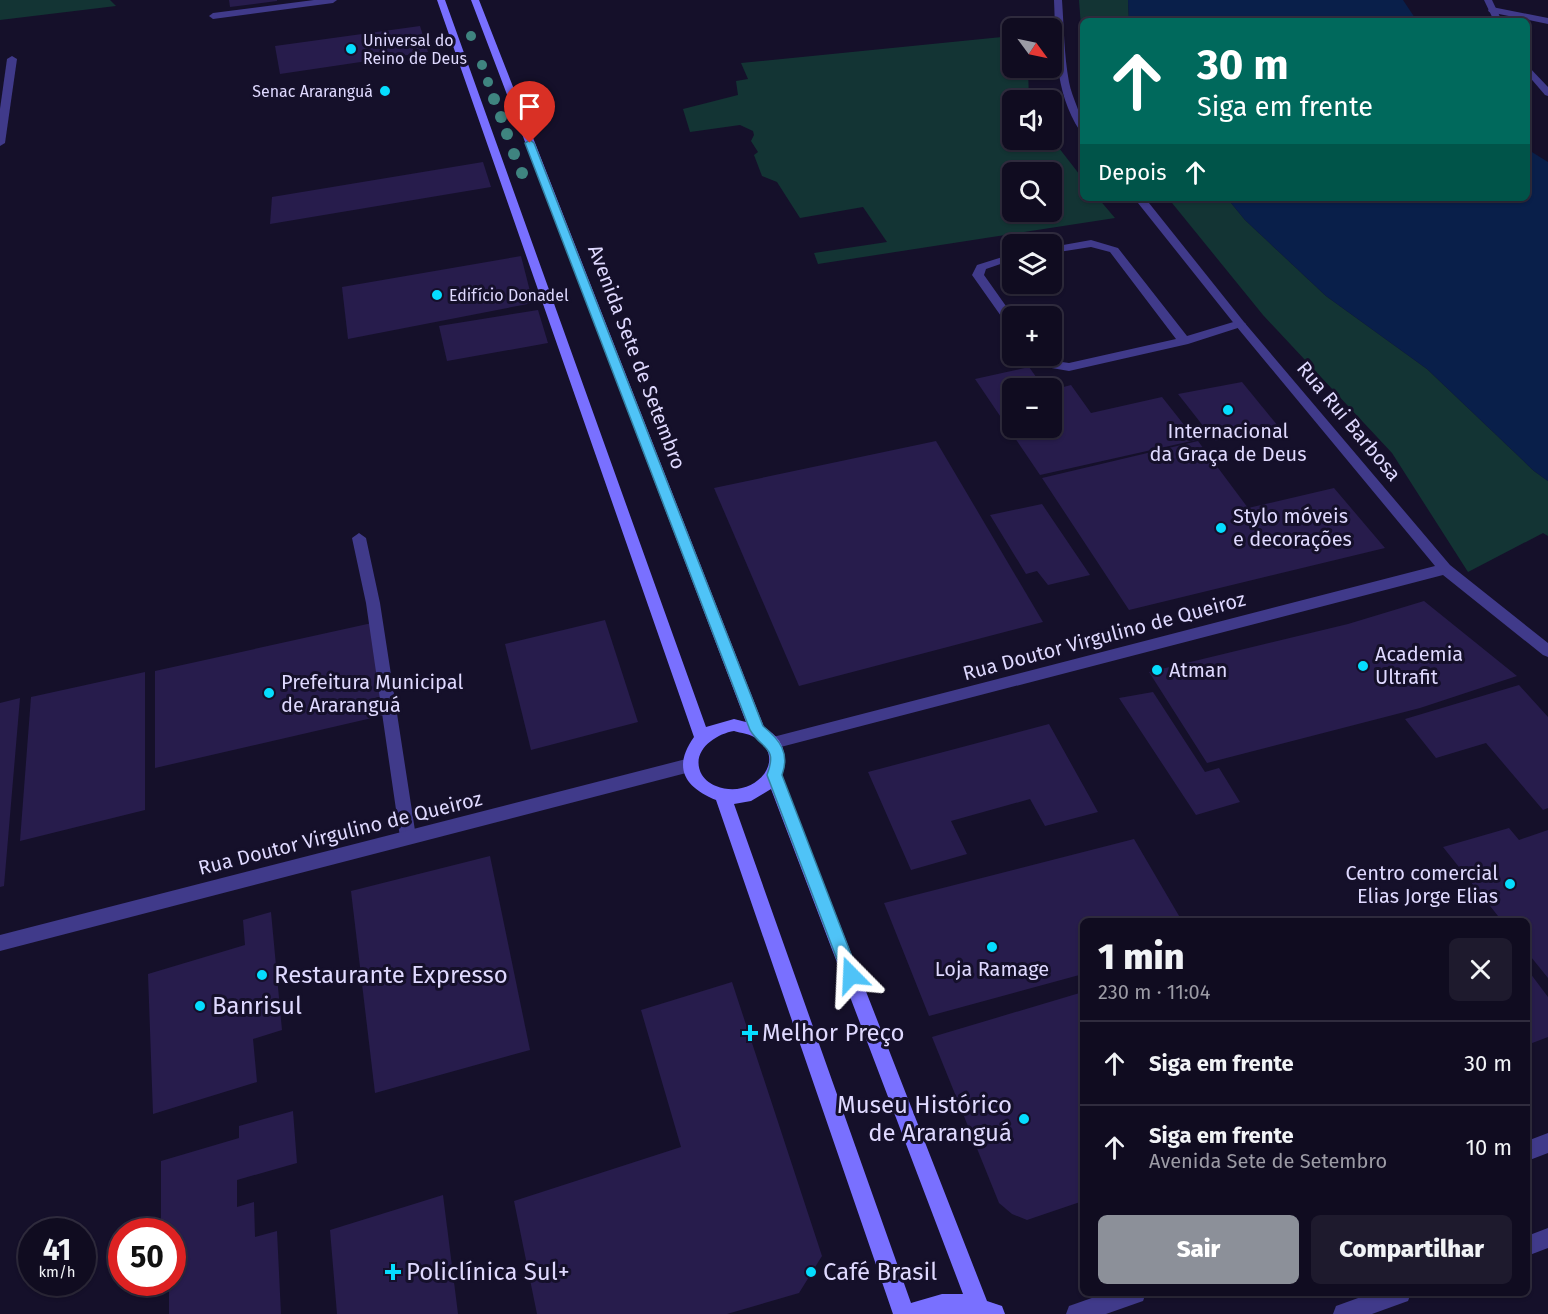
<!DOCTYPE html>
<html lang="pt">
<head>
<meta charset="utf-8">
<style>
	body { margin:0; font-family:"Fira Sans",sans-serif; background:#1e1a2d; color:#f1f3f6; height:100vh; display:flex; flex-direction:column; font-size:22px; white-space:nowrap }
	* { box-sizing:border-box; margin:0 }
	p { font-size:20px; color:#9c9ba5 }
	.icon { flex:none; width:33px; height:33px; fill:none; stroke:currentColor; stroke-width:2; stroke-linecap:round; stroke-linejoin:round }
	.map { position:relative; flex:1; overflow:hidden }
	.side { position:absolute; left:1080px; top:918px; width:450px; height:378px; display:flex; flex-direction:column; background:#100c20; border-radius:9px; box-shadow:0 2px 4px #0004,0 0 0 2px #302c3e }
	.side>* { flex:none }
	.top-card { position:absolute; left:1080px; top:18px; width:450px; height:183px; border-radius:9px; box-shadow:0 2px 4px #0004,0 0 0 2px #302c3e; background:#00695c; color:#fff; overflow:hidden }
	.needle { width:39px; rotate:123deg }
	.controls { position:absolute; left:1002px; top:18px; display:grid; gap:12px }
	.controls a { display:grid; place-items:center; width:60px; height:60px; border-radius:9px; background:#100c20; box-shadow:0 2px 4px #0004,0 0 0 2px #302c3e; font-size:30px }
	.speed { position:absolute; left:18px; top:1218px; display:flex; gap:12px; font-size:30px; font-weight:700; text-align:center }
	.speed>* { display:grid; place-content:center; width:78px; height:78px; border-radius:50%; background:#100c20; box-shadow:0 2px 4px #0004,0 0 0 2px #302c3e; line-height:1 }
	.speed small { font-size:15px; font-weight:400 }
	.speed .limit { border:9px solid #d22; background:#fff; color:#111 }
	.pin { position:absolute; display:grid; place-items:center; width:51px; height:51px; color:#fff; margin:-62px -26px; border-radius:50% 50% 50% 0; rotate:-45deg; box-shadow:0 0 6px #0007 }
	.pin .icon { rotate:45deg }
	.me { position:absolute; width:66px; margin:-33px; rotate:339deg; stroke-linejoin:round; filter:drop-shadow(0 0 4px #0008) }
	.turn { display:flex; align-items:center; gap:21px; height:126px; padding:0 18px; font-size:27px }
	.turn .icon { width:78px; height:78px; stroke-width:2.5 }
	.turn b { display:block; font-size:42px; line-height:51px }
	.then { display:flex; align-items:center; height:57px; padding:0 18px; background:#0003; gap:12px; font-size:22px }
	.round { display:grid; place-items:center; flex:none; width:63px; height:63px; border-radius:9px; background:#1e1a2d }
	.summary { display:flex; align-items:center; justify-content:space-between; height:102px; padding:0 18px }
	h1 { font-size:36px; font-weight:800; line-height:45px }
	.primary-button { display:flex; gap:12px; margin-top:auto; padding:12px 18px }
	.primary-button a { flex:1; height:69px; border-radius:9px; background:#8c9099; color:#fff; font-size:24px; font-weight:800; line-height:69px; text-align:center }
	.primary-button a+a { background:#1e1a2d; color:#f1f3f6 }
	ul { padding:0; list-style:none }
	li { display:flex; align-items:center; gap:18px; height:84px; padding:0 18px; border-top:2px solid #302c3e }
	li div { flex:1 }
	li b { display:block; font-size:22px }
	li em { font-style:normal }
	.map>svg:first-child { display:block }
</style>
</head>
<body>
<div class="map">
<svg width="1548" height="1314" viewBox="0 0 1548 1314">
	<rect width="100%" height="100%" fill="#15102a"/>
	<g fill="#133434" fill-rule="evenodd">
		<path d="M 0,0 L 110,0 L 116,6 L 0,20 Z"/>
		<path d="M 1079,0 L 1128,0 L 1129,21 L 1083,21 L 1083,52 Z"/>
		<path d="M 1012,36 L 1012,68 L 1028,68 L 1029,100 L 1012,100 L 1012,140 L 1052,139 L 1083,179 L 1083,198 L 1098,198 L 1115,218 L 818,264 L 814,253 L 887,242 L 863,207 L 800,218 L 777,182 L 762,176 L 754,155 L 758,152 L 751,141 L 754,135 L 753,131 L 740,125 L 690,132 L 683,109 L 738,95 L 736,81 L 748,79 L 741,63 ZM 1012,172 L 1052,172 L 1052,212 L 1012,212 Z"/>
		<path d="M 1168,198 L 1227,198 L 1245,220 L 1326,296 L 1427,369 L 1534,471 L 1548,481 L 1548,536 L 1543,533 L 1468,572 L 1392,453 L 1263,315 Z"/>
	</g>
	<g fill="#091f4a">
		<path d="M 1128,0 L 1403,0 L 1417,21 L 1129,21 Z"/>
		<path d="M 1527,149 L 1548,162 L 1548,481 L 1534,471 L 1427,369 L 1326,296 L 1245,220 L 1227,198 L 1527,198 Z"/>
	</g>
	<g fill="#271c4c">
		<path d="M 229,0 L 277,0 L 277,1 L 230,7 Z"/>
		<path d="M 420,26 L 428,52 L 280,74 L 275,46 Z"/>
		<path d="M 483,162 L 491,187 L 270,224 L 272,197 Z"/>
		<path d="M 521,256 L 533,303 L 348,339 L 342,287 Z"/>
		<path d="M 538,310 L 548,343 L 447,361 L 439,326 Z"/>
		<path d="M 1029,367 L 1044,388 L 1012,388 L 1012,428 L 1052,428 L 1052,390 L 1071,385 L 1091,413 L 1162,397 L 1196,440 L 1040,475 L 975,379 Z"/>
		<path d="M 1242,382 L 1278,426 L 1215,441 L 1178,394 Z"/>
		<path d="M 936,441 L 1043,622 L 799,686 L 714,488 Z"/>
		<path d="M 1198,441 L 1248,508 L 1334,488 L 1385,548 L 1129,610 L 1042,478 Z"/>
		<path d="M 1042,504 L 1090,575 L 1048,585 L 1037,571 L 1026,574 L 990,515 Z"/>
		<path d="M 1424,601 L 1517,676 L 1420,708 L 1207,763 L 1149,672 L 1348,624 Z"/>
		<path d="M 605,620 L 638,722 L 531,750 L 505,644 Z"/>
		<path d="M 372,623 L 385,715 L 155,768 L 155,671 Z"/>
		<path d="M 145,672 L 145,810 L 20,841 L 31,697 Z"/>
		<path d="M 1519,685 L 1548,717 L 1548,808 L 1543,810 L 1486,743 L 1436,758 L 1405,719 Z"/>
		<path d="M 1153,692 L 1205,772 L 1219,768 L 1240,802 L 1196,815 L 1119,698 Z"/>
		<path d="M 20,698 L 4,886 L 0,887 L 0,703 Z"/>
		<path d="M 1049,724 L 1098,812 L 1045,826 L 1030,799 L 951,821 L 967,854 L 911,870 L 868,772 Z"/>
		<path d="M 1509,828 L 1519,840 L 1548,830 L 1548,978 L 1527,952 L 1527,921 L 1502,921 L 1443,847 Z"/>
		<path d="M 1134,839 L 1182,921 L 1083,921 L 1083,974 L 929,1016 L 884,903 Z"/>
		<path d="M 490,856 L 530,1050 L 375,1093 L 351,891 Z"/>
		<path d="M 271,912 L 282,1030 L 253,1039 L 257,1082 L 153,1114 L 148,974 L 245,945 L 243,920 Z"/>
		<path d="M 1527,969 L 1548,997 L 1548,1037 L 1527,1045 Z"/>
		<path d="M 732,982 L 822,1256 L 799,1293 L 727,1314 L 537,1314 L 514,1201 L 681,1147 L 641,1010 Z"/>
		<path d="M 1083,992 L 1083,1201 L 1027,1220 L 1012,1214 L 999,1203 L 932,1037 Z"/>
		<path d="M 293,1111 L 297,1163 L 237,1180 L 237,1207 L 254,1202 L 255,1237 L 277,1231 L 281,1314 L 169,1314 L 169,1282 L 172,1282 L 172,1232 L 161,1232 L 161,1161 L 239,1138 L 239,1126 Z"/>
		<path d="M 443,1195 L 458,1314 L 337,1314 L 330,1230 Z"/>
	</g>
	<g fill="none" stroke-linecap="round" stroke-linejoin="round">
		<g fill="#403a8a" fill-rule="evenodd">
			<path d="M 314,0 L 337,0 L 333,3 L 213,19 L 209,16 L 213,13 Z"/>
			<path d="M 1091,240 L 1118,248 L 1187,336 L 1240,320 L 1246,324 L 1244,326 L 1188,344 L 1069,371 L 1040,366 L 1030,356 L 1043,356 L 1048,360 L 1069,363 L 1176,339 L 1110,252 L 1091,247 L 1052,253 L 1052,247 Z"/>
			<path d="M 1012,254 L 1012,260 L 986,269 L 984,275 L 1013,316 L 1012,328 L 1008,326 L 972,275 L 977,265 Z"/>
			<path d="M 359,533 L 366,538 L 380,603 L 416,837 L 414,842 L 408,844 L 402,842 L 400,837 L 366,603 L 352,538 Z"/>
		</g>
		<g fill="#403a8a" fill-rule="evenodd">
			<path d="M 1492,7 L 1548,18 L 1548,24 L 1489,12 L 1488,10 Z"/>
			<path d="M 12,56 L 17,59 L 5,143 L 0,146 L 0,109 L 7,59 Z"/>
		</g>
		<g fill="#403a8a" fill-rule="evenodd">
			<path d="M 1054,0 L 1062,0 C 1064,27 1064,55 1069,82 C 1072,99 1083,115 1083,132 L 1080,131 C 1054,91 1056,46 1054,0 Z"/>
			<path d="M 1484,0 L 1492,0 L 1502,21 L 1494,21 Z"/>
			<path d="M 1527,65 L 1548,87 L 1548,96 L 1545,95 L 1527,74 Z"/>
			<path d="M 1134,198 L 1145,198 L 1244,322 L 1450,565 L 1548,643 L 1548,657 L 1543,655 L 1443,575 L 773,749 L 767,748 L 765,743 L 767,738 L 773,737 L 1435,566 L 1236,326 Z"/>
			<path d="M 690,758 L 696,760 L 698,765 L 696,770 L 690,772 L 0,951 L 0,935 Z"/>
			<path d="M 1548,1133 L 1548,1153 L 1527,1161 L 1527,1141 Z"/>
			<path d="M 1548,1228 L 1548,1248 L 1527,1256 L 1527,1236 Z"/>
			<path d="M 1106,1293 L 1146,1293 L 1143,1301 L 1106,1314 L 1066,1314 L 1069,1306 Z"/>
			<path d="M 1372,1293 L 1411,1293 L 1408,1301 L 1372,1314 L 1333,1314 L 1336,1306 Z"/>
		</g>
		<path fill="#7970ff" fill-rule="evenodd" d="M 437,0 L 445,0 L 706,727 L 734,719 L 746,722 L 471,0 L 479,0 L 764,727 C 783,740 788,751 781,774 L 987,1301 L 1002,1306 L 1005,1314 L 893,1314 L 716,800 C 685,787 672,768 694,737 ZM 734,731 C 741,733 750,734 756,738 C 790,761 752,801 716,786 C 711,784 705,780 702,775 C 689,752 715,734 734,731 ZM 771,789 L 963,1294 L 942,1294 L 911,1303 L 734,804 L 751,801 Z"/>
	</g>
	<g fill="#3f8480">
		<circle cx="471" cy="36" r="5"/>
		<circle cx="482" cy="65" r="5"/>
		<circle cx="488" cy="82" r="5"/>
		<circle cx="494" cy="99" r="6"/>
		<circle cx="501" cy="117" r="6"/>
		<circle cx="507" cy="134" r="6"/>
		<circle cx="514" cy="154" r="6"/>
		<circle cx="522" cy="173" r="6"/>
	</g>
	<path fill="#4fc3f7" stroke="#337fa1" stroke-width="1.5" d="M 530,140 L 534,143 L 763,726 C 780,740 790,753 782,775 L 859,975 L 857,980 L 851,982 L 845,980 L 843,975 L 767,775 C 778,746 762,750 750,730 L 525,143 Z"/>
	<g fill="#05ddff" stroke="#15102a" stroke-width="2">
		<circle cx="351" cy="49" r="6"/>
		<circle cx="385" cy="91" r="6"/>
		<circle cx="437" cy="295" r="6"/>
		<circle cx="1228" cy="410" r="6"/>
		<circle cx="1221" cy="528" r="6"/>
		<circle cx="1363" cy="666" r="6"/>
		<circle cx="1157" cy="670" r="6"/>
		<circle cx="269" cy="693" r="6"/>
		<circle cx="1510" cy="884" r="6"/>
		<circle cx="992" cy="947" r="6"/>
		<circle cx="262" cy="975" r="6"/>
		<circle cx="200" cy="1006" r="6"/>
		<path d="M747 1024h6v6h6v6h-6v6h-6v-6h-6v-6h6z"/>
		<circle cx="1024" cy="1119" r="6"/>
		<path d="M390 1263h6v6h6v6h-6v6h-6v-6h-6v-6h6z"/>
		<circle cx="811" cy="1272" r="6"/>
	</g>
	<g text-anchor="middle" stroke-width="6" stroke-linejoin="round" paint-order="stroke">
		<g font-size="16" fill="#dfd9ff" stroke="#15102a" text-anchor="start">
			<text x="363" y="46">Universal do<tspan x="363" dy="18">Reino de Deus</tspan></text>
			<text x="373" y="97" text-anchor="end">Senac Araranguá</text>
			<text x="449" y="301">Edifício Donadel</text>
		</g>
		<g font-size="20" fill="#dfd9ff" stroke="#15102a">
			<text transform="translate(637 357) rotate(69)" y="7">Avenida Sete de Setembro</text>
			<text transform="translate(1349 421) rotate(50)" y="7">Rua Rui Barbosa</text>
			<text transform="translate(1104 636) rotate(-15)" y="7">Rua Doutor Virgulino de Queiroz</text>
			<text transform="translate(340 833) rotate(-14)" y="7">Rua Doutor Virgulino de Queiroz</text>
		</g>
		<g font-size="20" fill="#dfd9ff" stroke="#15102a" text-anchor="start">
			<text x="1228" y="438" text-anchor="middle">Internacional<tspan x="1228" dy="23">da Graça de Deus</tspan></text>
			<text x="1233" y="523">Stylo móveis<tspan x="1233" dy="23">e decorações</tspan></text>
			<text x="1375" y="661">Academia<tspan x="1375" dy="23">Ultrafit</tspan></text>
			<text x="1169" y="677">Atman</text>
			<text x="281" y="689">Prefeitura Municipal<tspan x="281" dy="23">de Araranguá</tspan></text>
			<text x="1498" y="880" text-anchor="end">Centro comercial<tspan x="1498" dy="23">Elias Jorge Elias</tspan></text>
			<text x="992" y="976" text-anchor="middle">Loja Ramage</text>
		</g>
		<g font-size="24" fill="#dfd9ff" stroke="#15102a" text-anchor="start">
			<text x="274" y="983">Restaurante Expresso</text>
			<text x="212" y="1014">Banrisul</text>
			<text x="762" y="1041">Melhor Preço</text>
			<text x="1012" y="1113" text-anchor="end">Museu Histórico<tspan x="1012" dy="28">de Araranguá</tspan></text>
			<text x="406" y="1280">Policlínica Sul+</text>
			<text x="823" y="1280">Café Brasil</text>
		</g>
	</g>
</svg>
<div class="controls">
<a><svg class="needle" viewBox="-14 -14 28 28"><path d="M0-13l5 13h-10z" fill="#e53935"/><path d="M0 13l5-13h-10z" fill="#9c9ba5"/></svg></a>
<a><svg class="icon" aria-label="sound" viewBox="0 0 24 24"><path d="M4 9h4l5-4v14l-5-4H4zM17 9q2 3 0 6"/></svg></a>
<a><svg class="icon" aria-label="search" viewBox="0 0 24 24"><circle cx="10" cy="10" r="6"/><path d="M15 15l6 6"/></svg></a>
<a><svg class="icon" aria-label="layers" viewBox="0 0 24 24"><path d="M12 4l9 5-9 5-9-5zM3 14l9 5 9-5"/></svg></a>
<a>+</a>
<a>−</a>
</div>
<div class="speed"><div>41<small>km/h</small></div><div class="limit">50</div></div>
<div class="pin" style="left:530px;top:143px;background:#d93025"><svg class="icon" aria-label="arrive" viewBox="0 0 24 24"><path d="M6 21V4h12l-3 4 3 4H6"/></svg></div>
<svg class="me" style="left:851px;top:975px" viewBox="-20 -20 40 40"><path d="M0-17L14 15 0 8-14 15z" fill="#4fc3f7" stroke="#fff" stroke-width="4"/></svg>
<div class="top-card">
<div class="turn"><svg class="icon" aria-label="ahead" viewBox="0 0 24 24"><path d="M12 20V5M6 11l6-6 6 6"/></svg><div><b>30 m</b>Siga em frente</div></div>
<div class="then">Depois<svg class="icon" aria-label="ahead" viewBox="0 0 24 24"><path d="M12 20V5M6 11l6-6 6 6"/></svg></div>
</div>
<section class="side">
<div class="summary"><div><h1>1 min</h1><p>230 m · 11:04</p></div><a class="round"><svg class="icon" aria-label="close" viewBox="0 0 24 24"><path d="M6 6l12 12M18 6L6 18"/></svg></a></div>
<ul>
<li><svg class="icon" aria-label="ahead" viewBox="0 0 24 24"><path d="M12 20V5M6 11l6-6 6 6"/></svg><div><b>Siga em frente</b></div><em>30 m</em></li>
<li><svg class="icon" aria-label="ahead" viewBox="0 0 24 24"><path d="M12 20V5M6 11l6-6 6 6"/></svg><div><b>Siga em frente</b><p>Avenida Sete de Setembro</p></div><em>10 m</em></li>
</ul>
<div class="primary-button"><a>Sair</a><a>Compartilhar</a></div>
</section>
</div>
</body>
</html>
